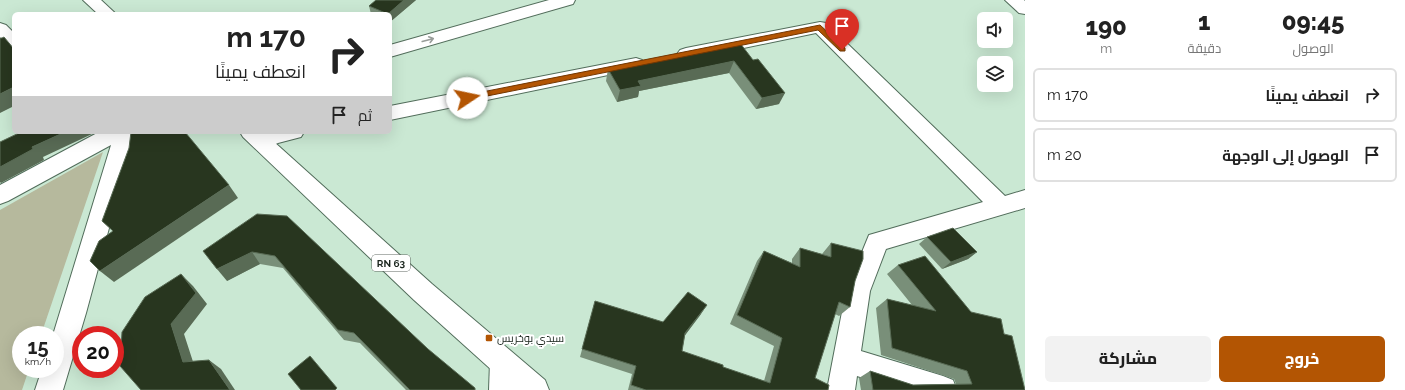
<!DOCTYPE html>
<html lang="ar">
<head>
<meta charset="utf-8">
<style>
	body { margin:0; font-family:Raleway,Cairo,sans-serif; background:#f2f2f2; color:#222; direction:rtl; height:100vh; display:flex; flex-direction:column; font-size:15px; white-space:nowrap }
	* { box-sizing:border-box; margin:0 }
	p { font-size:13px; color:#767676 }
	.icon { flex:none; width:22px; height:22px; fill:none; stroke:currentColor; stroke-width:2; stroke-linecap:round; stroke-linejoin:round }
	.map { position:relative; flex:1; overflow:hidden; direction:ltr }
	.side { display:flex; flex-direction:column; background:#fff; width:380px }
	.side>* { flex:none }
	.guide { position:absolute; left:12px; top:12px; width:380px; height:122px; border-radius:6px; box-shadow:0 4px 16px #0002; direction:rtl; background:#fff; color:#222; overflow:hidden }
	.buttons { position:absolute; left:977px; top:12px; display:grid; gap:8px }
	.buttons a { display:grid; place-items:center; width:36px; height:36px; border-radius:6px; background:#fff; box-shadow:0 4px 16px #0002; font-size:20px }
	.speed { position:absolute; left:12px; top:326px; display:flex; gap:8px; font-size:20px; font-weight:700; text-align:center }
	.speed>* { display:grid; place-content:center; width:52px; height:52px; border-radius:50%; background:#fff; box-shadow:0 4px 16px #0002; line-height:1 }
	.speed small { font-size:10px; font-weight:400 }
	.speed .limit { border:6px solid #d22; background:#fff; color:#111 }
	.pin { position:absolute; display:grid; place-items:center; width:34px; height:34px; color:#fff; margin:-41px -17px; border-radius:50% 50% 50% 0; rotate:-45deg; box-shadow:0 0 4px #0007 }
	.pin .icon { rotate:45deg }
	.me { position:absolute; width:44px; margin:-22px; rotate:79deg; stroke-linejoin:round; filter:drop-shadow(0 0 3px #0008) }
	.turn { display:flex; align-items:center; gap:14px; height:84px; padding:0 20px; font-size:18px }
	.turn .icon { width:52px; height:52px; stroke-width:2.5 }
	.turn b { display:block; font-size:28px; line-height:34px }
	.then { display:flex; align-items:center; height:38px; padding:0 20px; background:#0003; gap:8px; font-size:15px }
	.eta { display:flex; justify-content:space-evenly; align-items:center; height:68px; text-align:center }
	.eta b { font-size:24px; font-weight:800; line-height:28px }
	.action { display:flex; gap:8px; margin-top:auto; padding:8px 20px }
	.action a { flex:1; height:46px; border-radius:6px; background:#b35503; color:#fff; font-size:16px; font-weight:800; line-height:46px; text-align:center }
	.action a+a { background:#f2f2f2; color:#222 }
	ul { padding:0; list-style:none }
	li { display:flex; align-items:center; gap:12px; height:54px; margin:0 8px 6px; padding:0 12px; border:2px solid #e0e0e0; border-radius:6px }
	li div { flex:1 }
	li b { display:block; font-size:15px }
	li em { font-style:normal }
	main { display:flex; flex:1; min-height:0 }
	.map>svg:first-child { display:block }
</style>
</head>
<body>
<main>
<section class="side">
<div class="eta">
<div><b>09:45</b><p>الوصول</p></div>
<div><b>1</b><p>دقيقة</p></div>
<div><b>190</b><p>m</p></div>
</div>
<ul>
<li><svg class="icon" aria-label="right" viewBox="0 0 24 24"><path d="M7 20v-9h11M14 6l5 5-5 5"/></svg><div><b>انعطف يمينًا</b></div><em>170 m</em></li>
<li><svg class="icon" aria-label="arrive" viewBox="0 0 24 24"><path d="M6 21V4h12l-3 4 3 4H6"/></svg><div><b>الوصول إلى الوجهة</b></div><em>20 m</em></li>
</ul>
<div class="action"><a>خروج</a><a>مشاركة</a></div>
</section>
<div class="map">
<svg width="1025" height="390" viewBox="0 0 1025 390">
	<rect width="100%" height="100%" fill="#cae8d3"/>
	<path fill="#b6b99d" d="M 103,152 L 41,335 L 21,335 L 21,369 L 29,369 L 22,390 L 0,390 L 0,210 Z"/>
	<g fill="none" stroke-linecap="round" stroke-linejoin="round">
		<g stroke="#526d5b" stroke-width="2">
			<g id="minor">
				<path d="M 1005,0 L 1024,0 L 1025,1 L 1025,14 L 1019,13 Z"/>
				<path d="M 820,22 L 826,23 L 1005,196 L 1025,190 L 1025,208 L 886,249 L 870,291 L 861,351 L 943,376 L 953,380 L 957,390 L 901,390 L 857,376 L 855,390 L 827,390 L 846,291 L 869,235 L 983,202 L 816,33 L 686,60 L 680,58 L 677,54 L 680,50 L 686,48 Z"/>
				<path d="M 0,23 L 6,25 L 14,33 L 14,50 L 8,48 L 0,40 Z"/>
				<path d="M 636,58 L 642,60 L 645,64 L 642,68 L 390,120 L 390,106 Z"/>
				<path d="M 99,132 L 135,132 L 86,313 L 63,390 L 35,390 L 42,369 L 55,369 L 55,335 L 53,335 L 111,145 L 8,201 L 0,204 L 0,185 Z"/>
				<path d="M 263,132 L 304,132 L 301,137 L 278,143 L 262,150 L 255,147 L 252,142 L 255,137 Z"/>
				<path d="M 503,349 L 512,353 L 516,362 L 517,390 L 489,390 L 490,362 L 494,353 Z"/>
			</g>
		</g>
		<g stroke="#526d5b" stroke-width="2">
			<g id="major">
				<path d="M 83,0 L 101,0 L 116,14 L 98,14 Z"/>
				<path d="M 240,132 L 263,132 L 432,284 L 545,380 L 549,390 L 514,390 L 414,300 L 243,137 Z"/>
			</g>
		</g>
		<g stroke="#526d5b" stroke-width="2">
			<path id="highway" d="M 549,0 L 575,0 L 573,4 L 390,57 L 390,45 Z"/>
		</g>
		<use href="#minor" fill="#fff" fill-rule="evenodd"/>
		<use href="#major" fill="#fff" fill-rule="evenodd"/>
		<use href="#highway" fill="#fff" fill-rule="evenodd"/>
	</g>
	<g fill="#798f79">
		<path d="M 376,0 L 416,0 L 390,22 L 390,14 L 371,14 L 369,6 Z"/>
		<path d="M 753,60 L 779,104 L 756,109 L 729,73 L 639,91 L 638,97 L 617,102 L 606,81 L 608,69 Z"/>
		<path d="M 257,214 L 428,349 L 475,390 L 406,390 L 360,343 L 344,340 L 283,268 L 260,264 L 227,281 Z"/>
		<path d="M 927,237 L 977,252 L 968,259 L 942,269 L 919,244 Z"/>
		<path d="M 831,243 L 855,281 L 850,307 L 839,316 L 835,314 L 815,378 L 828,390 L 628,390 L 632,374 L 580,357 L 595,301 L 663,322 L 701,314 L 685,335 L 682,351 L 723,367 L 764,381 L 774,346 L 730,324 L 757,261 L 764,251 L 792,263 L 792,259 L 800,248 L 822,254 Z"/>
		<path d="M 898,265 L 971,312 L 1004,334 L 1025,390 L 861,390 L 859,378 L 870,371 L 913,385 L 956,384 L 954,379 L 881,355 L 876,308 L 887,299 L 912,305 L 887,274 Z"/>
	</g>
	<g fill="#596b55">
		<path d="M 404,0 L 416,0 L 390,22 L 390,14 L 388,14 Z"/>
		<path d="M 734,61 L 729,73 L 639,91 L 638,97 L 617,102 L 620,90 L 638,81 Z"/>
		<path d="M 14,87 L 14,106 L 0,113 L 0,94 Z"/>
		<path d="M 785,93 L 779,104 L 756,109 L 762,98 Z"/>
		<path d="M 65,132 L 90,132 L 92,134 L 43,157 L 44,160 L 1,183 L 0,182 L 0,167 L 32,147 Z"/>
		<path d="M 229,185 L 238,198 L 114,282 L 100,271 Z"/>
		<path d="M 252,252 L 260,264 L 227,281 L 217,269 Z"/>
		<path d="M 977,252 L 968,259 L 942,269 L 951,262 Z"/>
		<path d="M 181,274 L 193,286 L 207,304 L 184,334 L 196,371 L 183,362 L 171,324 Z"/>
		<path d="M 707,305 L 701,314 L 680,342 L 685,333 Z"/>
		<path d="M 209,360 L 221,369 L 235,390 L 230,390 Z"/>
	</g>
	<g fill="#28361f" stroke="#596b55">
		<path d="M 376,0 L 404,0 L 388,14 L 369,6 Z"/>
		<path d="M 4,37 L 14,49 L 14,87 L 0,94 L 0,38 L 2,38 Z"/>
		<path d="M 740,43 L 753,60 L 758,59 L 785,93 L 762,98 L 734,61 L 638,81 L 641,86 L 620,90 L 608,69 Z"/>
		<path d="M 21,132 L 65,132 L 32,147 L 33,149 L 0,167 L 0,142 Z"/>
		<path d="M 131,132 L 185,132 L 229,185 L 100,271 L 90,261 L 99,241 L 113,231 L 102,221 L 129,148 Z"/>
		<path d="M 257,214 L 287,216 L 428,349 L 475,388 L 475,390 L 410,390 L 354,333 L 338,330 L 275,256 L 252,252 L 217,269 L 203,251 Z"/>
		<path d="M 953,228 L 977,252 L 951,262 L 927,237 Z"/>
		<path d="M 831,243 L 863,251 L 863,259 L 855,281 L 850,307 L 839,302 L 815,378 L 829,385 L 828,390 L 646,390 L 631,385 L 636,366 L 582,349 L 595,301 L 663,322 L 688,292 L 707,305 L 685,333 L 682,351 L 723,365 L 723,367 L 770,383 L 782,338 L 737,315 L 764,251 L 800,267 L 800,248 L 831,257 Z"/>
		<path d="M 925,256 L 971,312 L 1001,319 L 1004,334 L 1012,336 L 1025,390 L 873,390 L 870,371 L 913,385 L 972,384 L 967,371 L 892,348 L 887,299 L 936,311 L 898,265 Z"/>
		<path d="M 181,274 L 196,293 L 171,324 L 183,362 L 209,360 L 230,390 L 141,390 L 120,366 L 122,332 L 145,297 Z"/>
		<path d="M 310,356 L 337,388 L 335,390 L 301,390 L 288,374 Z"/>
	</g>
	<defs><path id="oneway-shaft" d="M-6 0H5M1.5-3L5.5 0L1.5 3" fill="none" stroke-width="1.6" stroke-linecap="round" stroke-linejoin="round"/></defs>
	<use stroke="#989d99" href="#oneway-shaft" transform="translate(428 40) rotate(-15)"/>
	<path fill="#b35503" stroke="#743702" d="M 820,25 L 845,48 L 845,51 L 840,51 L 818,30 L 467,100 L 463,98 L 467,95 Z"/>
	<rect fill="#b35503" stroke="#fff" stroke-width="1.5" x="485" y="334" width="8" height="8" rx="2"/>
	<g text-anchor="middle" stroke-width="4" stroke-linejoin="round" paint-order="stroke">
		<rect fill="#fff" stroke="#5f6661" stroke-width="1" x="372" y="255" width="38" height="16" rx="3"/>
		<g font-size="10" font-weight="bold" fill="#1a251d">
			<text x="391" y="267">RN 63</text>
		</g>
		<g font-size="11" fill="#1a251d" stroke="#fff" text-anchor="start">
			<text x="497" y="342">سيدي بوخريس</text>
		</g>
	</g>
</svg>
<div class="buttons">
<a><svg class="icon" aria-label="sound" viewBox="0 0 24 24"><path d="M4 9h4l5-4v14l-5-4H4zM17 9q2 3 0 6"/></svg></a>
<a><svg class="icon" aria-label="layers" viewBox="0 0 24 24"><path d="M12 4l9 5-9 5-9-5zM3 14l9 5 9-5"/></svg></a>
</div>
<div class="speed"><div>15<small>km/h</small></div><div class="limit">20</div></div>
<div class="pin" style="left:842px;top:50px;background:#d93025"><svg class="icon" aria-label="arrive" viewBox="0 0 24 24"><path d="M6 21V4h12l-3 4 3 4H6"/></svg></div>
<svg class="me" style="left:467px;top:98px" viewBox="-20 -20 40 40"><circle r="19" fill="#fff"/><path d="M0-13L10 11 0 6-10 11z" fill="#b35503"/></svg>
<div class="guide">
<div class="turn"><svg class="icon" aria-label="right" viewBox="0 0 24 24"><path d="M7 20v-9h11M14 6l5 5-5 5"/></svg><div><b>170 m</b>انعطف يمينًا</div></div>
<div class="then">ثم<svg class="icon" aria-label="arrive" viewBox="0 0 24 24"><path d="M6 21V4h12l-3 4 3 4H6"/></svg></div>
</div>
</div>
</main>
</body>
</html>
